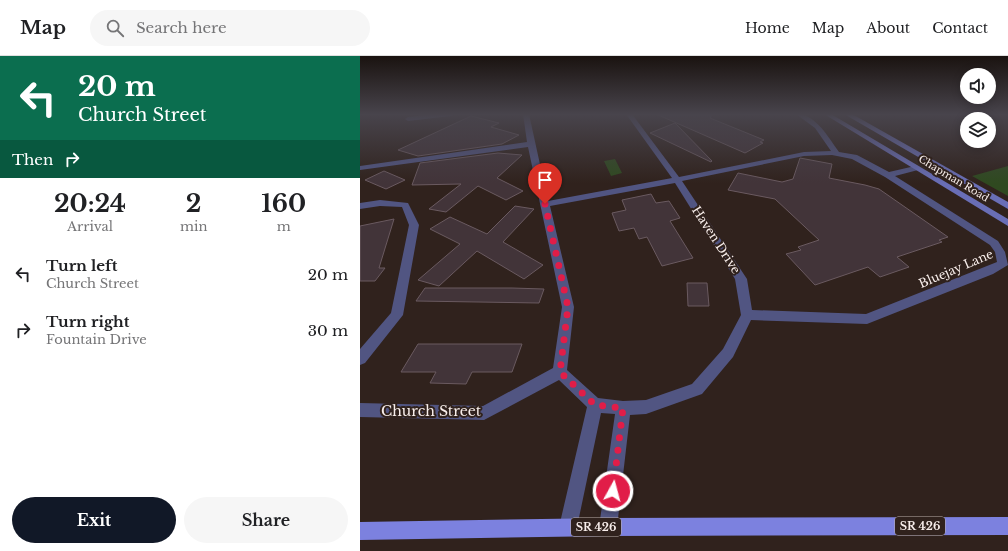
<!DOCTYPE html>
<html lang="en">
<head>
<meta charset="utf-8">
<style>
	body { margin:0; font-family:"Libre Baskerville",serif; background:#f6f6f6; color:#202124; height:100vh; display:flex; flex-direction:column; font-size:15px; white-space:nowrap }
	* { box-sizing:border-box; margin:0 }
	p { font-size:13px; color:#757577 }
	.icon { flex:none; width:22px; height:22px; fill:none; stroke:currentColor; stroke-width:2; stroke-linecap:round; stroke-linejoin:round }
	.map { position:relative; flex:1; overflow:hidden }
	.details { display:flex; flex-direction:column; background:#fff; width:360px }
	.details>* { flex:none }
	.top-card { background:#0b6e4f; color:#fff; overflow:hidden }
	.buttons { position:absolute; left:600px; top:12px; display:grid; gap:8px }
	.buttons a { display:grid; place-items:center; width:36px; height:36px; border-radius:50%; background:#fff; box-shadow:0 2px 10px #0003; font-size:20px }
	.pin { position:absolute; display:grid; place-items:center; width:34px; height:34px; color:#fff; margin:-41px -17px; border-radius:50% 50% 50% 0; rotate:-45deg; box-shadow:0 0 4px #0007 }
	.pin .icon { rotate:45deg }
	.me { position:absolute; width:44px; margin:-22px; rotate:7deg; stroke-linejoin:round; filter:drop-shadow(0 0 3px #0008) }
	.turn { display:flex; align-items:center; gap:14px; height:84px; padding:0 12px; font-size:18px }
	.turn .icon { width:52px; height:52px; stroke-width:2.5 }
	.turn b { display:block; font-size:28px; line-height:34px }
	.then { display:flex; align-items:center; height:38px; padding:0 12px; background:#0003; gap:8px; font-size:15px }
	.eta { display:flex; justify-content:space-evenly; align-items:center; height:68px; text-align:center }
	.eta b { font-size:24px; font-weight:800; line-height:28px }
	.primary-button { display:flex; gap:8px; margin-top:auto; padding:8px 12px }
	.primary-button a { flex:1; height:46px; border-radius:24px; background:#111827; color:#fff; font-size:16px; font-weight:800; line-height:46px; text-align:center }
	.primary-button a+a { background:#f6f6f6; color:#202124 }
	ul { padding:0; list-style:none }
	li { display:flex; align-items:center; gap:12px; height:56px; padding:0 12px }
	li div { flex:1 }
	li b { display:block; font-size:15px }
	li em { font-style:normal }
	header { display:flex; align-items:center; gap:24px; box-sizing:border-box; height:56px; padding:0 20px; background:#fff; border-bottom:1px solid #e0e0e0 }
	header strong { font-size:19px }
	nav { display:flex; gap:22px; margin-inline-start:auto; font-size:14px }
	.search { width:280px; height:36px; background:#f6f6f6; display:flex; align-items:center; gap:10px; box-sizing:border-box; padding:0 14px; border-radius:22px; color:#757577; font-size:15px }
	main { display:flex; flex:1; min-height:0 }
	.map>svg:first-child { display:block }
</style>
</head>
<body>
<header>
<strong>Map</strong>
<div class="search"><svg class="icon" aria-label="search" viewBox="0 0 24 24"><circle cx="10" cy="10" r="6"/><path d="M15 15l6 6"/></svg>Search here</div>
<nav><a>Home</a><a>Map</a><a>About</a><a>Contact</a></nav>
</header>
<main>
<section class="details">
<div class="top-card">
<div class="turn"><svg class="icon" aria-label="left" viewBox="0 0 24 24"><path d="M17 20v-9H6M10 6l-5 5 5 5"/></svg><div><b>20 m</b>Church Street</div></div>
<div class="then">Then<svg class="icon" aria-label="right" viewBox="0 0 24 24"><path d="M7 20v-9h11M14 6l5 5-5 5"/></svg></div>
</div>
<div class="eta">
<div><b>20:24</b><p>Arrival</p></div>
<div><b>2</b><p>min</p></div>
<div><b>160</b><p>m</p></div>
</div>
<ul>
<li><svg class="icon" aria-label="left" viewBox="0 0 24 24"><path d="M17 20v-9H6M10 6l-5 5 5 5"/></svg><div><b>Turn left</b><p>Church Street</p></div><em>20 m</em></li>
<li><svg class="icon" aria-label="right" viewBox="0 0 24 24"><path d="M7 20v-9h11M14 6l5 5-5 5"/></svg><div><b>Turn right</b><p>Fountain Drive</p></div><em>30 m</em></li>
</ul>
<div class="primary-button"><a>Exit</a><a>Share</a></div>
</section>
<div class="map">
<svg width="648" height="495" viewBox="0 0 648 495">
	<rect width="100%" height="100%" fill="#30221d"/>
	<g fill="#2f4920">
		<path d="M 255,103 L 262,117 L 251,120 L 244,105 Z"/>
		<path d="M 648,110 L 648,140 L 612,120 Z"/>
	</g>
	<g fill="#423439" stroke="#6a5a60">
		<path d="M 296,58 L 352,58 L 350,62 L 404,84 L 400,86 L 403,87 L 385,97 Z"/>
		<path d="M 111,60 L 139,67 L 131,71 L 159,79 L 142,88 L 58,100 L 38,94 Z"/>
		<path d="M 315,67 L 352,105 L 351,106 L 290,77 Z"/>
		<path d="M 138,97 L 162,99 L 137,122 L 163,135 L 146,144 L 118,130 L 86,156 L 69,153 L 101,128 L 52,129 L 60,107 Z"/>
		<path d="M 440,102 L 472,108 L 469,122 L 505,129 L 519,133 L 588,181 L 579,184 L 582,186 L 537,201 L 549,211 L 520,221 L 508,211 L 455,229 L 426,198 L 441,194 L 438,191 L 459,184 L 415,143 L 368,134 L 378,117 L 422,126 L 433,123 Z"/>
		<path d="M 24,115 L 45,124 L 26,133 L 5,124 Z"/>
		<path d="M 291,138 L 296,147 L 309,145 L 320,162 L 310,165 L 333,202 L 302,210 L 287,181 L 279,183 L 274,172 L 259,175 L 252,157 L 266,154 L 262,144 Z"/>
		<path d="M 155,150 L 174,153 L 143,186 L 183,209 L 164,223 L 117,195 L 79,230 L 58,224 L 100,188 L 70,173 L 90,161 L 127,178 Z"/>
		<path d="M 34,163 L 19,212 L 25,212 L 15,225 L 0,225 L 0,170 Z"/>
		<path d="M 327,227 L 347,227 L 349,250 L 328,250 Z"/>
		<path d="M 65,232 L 152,232 L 184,233 L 179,247 L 56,245 Z"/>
		<path d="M 58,288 L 162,288 L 152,316 L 112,316 L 106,328 L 70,327 L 76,316 L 41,316 Z"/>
	</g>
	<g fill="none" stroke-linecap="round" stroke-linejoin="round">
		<g fill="#515582" fill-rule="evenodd">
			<path d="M 75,58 L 94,58 L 91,60 L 48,65 L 45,63 L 48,61 Z"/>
			<path d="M 163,58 L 169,58 L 188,145 L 312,122 L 266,58 L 272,58 L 319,121 L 444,96 L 471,95 L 455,72 L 436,58 C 455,57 469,82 479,96 L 497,99 L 529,116 L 555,110 L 558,110 L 558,114 L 535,120 L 638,185 L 645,196 L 648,209 L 633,218 L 507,268 L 391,264 L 373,301 L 342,338 L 286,358 L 270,359 L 257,471 L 255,478 L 248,480 L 241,478 L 239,471 L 255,358 L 241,357 L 217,471 L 215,478 L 208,480 L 201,478 L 199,471 L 227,351 L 199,324 L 124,364 L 0,361 L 0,347 L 123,350 L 193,312 L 202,251 L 168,91 L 0,114 L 0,110 L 167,86 ZM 472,99 L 492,103 L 525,121 L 630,189 L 635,196 L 637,206 L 506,258 L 392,254 L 387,223 L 322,125 L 444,100 ZM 315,127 L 375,223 L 381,259 L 363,293 L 332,328 L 286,344 L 263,345 L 238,342 L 207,314 L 214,251 L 190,150 Z"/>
			<path d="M 20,144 L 48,147 L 59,169 L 43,259 L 5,307 L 0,309 L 0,293 L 31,257 L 49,169 L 42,151 L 20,150 L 0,153 L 0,147 Z"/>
		</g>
		<g fill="#696eb6" fill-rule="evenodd">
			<path d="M 464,58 L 471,58 L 648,163 L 648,170 Z"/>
			<path d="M 484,58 L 492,58 L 648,146 L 648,153 Z"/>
		</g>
		<path fill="#7c81df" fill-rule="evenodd" d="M 648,461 L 648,479 L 248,480 L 0,484 L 0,466 L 248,462 Z"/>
	</g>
	<linearGradient id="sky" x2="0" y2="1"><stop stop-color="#1a1310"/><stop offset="0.46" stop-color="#48444c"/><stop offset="1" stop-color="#48444c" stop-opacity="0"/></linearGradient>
	<rect width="648" height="127" fill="url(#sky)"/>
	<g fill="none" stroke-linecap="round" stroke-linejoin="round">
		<path stroke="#e11d48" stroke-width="7" stroke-dasharray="0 12.6" d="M 185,148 L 208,251 L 200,316 L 235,349 L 263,352 L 253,435"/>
	</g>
	<g text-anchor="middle" stroke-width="4" stroke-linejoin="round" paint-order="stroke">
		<g font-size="10" fill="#f8eeeb" stroke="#30221d">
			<text transform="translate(594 122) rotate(31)" y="4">Chapman Road</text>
		</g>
		<g fill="#30221d" stroke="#bcb1ad" stroke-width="1">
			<rect x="535" y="461" width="50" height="18" rx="3"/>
			<rect x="211" y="462" width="50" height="18" rx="3"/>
		</g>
		<g font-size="11" font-weight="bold" fill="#f8eeeb">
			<text x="560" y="474">SR 426</text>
			<text x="236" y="475">SR 426</text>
		</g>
		<g font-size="12" fill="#f8eeeb" stroke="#30221d">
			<text transform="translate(356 184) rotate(57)" y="4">Haven Drive</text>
			<text transform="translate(596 213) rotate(-23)" y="4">Bluejay Lane</text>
		</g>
		<g font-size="14" fill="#f8eeeb" stroke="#30221d">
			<text x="71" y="360">Church Street</text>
		</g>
	</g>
</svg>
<div class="buttons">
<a><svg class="icon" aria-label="sound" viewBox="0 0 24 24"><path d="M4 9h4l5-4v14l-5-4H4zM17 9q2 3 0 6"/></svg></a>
<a><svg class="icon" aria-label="layers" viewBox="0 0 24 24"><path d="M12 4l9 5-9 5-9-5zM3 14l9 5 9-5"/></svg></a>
</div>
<div class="pin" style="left:185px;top:148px;background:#d93025"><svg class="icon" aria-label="arrive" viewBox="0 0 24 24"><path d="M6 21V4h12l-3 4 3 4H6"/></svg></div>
<svg class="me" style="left:253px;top:435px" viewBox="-20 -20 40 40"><circle r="17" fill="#e11d48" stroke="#fff" stroke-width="3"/><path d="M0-11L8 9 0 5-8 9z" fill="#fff"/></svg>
</div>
</main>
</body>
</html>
